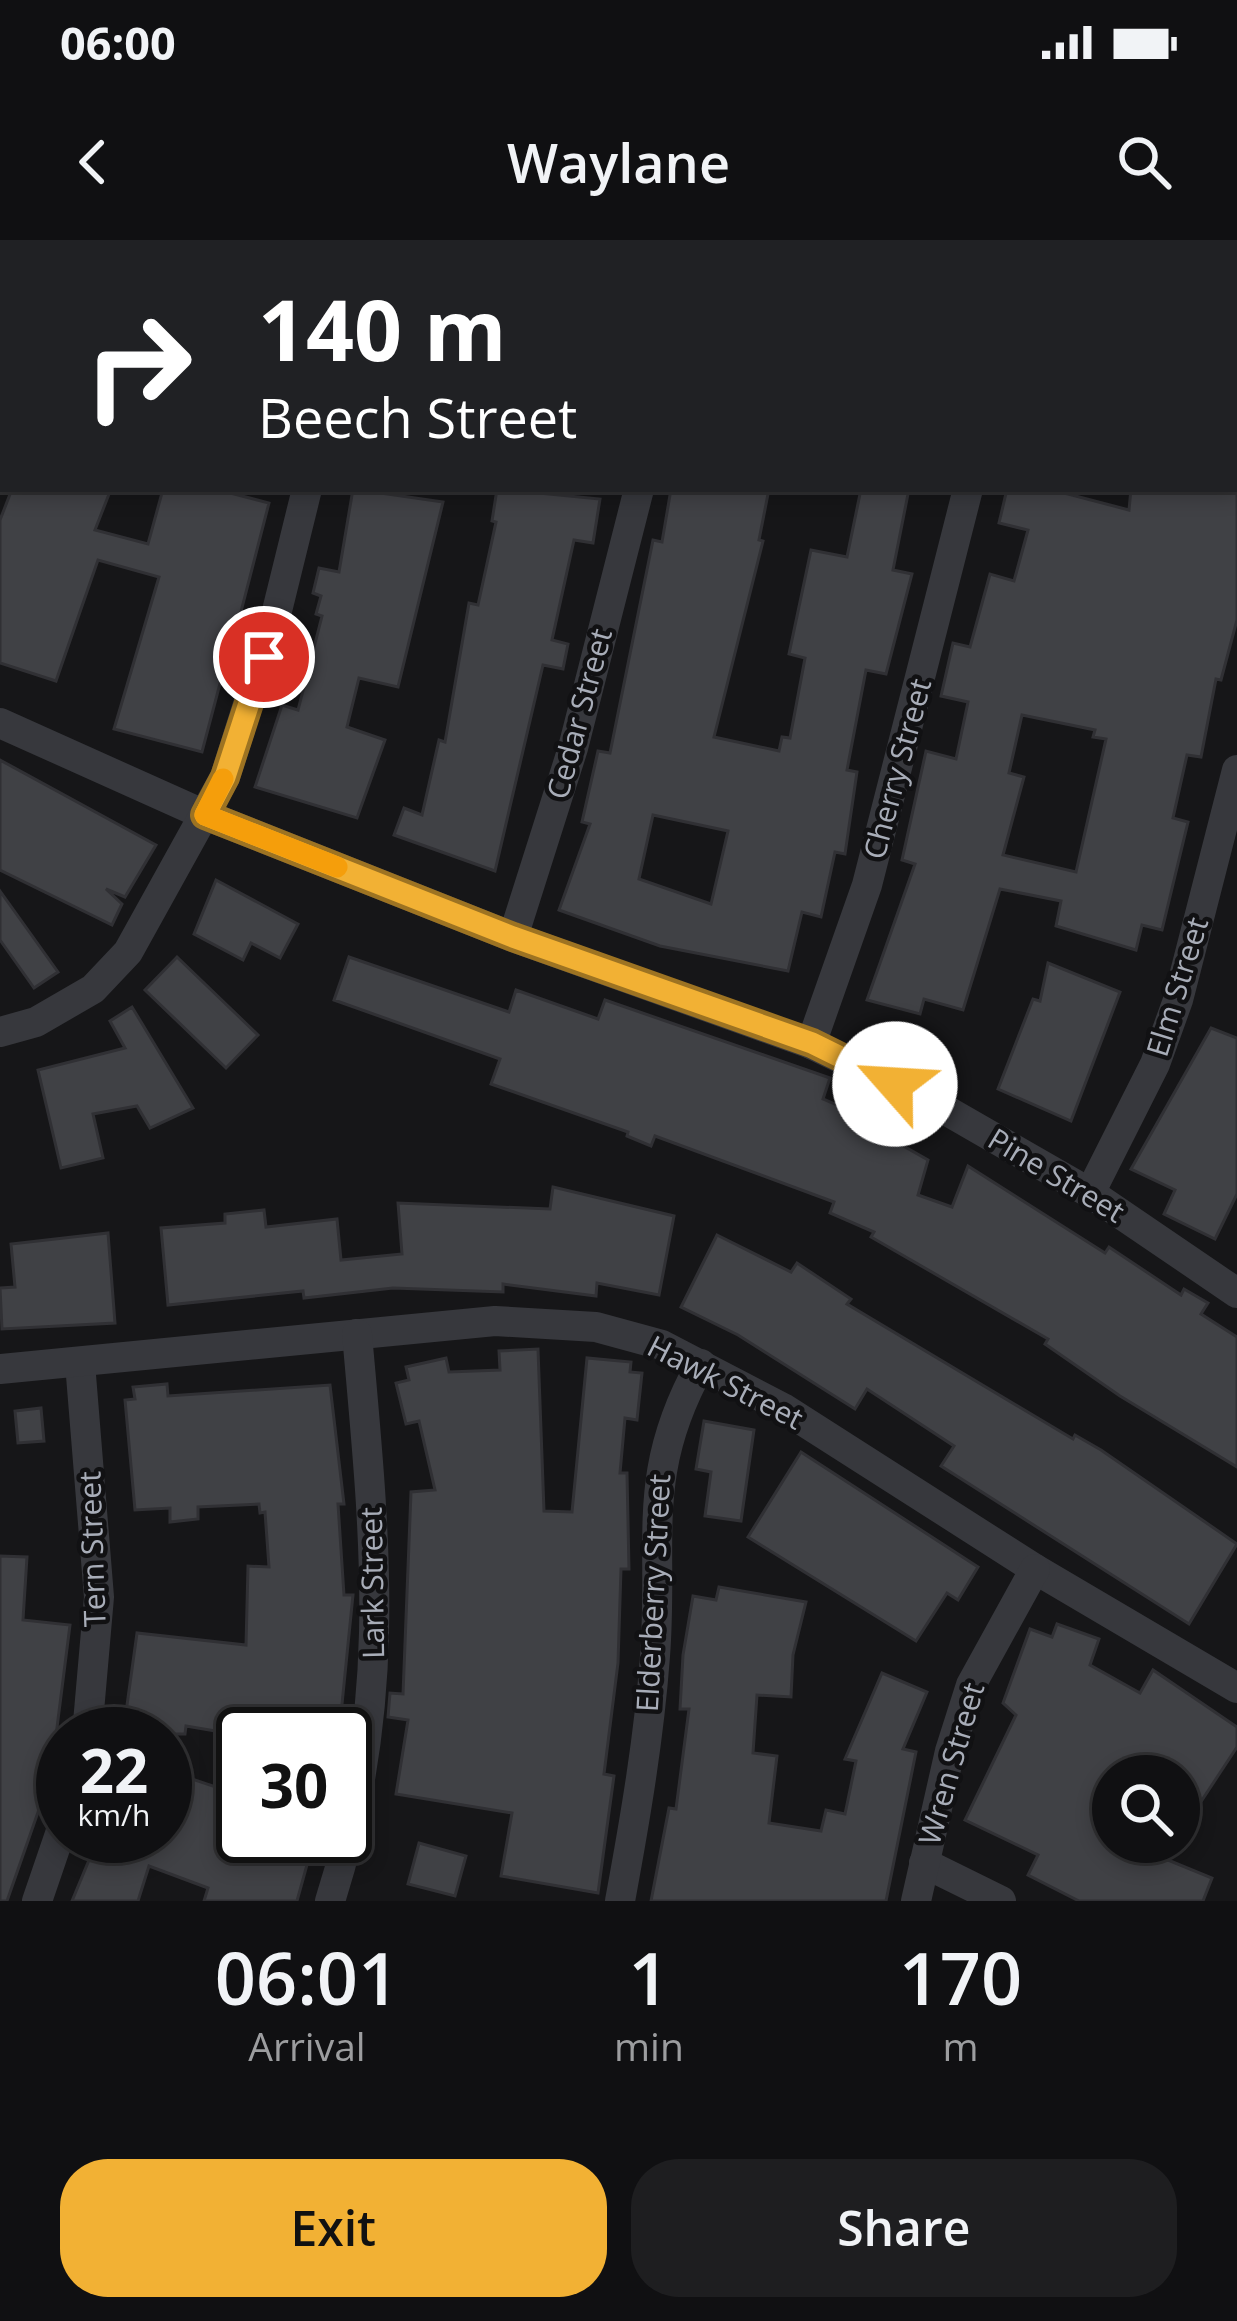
<!DOCTYPE html>
<html lang="en">
<head>
<meta charset="utf-8">
<style>
	body { margin:0; font-family:"Open Sans",sans-serif; background:#1e1e20; color:#f1f3f6; height:100vh; display:flex; flex-direction:column; font-size:45px; white-space:nowrap }
	* { box-sizing:border-box; margin:0 }
	p { font-size:39px; color:#9c9d9f }
	.icon { flex:none; width:66px; height:66px; fill:none; stroke:currentColor; stroke-width:2; stroke-linecap:round; stroke-linejoin:round }
	.map { position:relative; height:1661px; overflow:hidden }
	.drawer { display:flex; flex-direction:column; background:#101012; flex:1 }
	.drawer>* { flex:none }
	.banner { position:absolute; left:0px; top:0px; width:1239px; height:252px; box-shadow:0 6px 18px #0003,0 0 0 3px #303032; background:#202124; color:#fff; overflow:hidden }
	.fabs { position:absolute; left:1092px; top:1515px; display:grid; gap:24px }
	.fabs a { display:grid; place-items:center; width:108px; height:108px; border-radius:50%; background:#101012; box-shadow:0 6px 18px #0003,0 0 0 3px #303032; font-size:60px }
	.speed { position:absolute; left:36px; top:1467px; display:flex; gap:24px; font-size:60px; font-weight:700; text-align:center }
	.speed>* { display:grid; place-content:center; width:156px; height:156px; border-radius:50%; background:#101012; box-shadow:0 6px 18px #0003,0 0 0 3px #303032; line-height:1 }
	.speed small { font-size:30px; font-weight:400 }
	.speed .limit { border:6px solid #111; border-radius:18px; background:#fff; color:#111 }
	.pin { position:absolute; display:grid; place-items:center; width:102px; height:102px; color:#fff; margin:-51px; border:6px solid #fff; border-radius:50%; box-shadow:0 3px 12px #0007 }
	.me { position:absolute; width:132px; margin:-66px; rotate:296deg; stroke-linejoin:round; filter:drop-shadow(0 0 9px #0008) }
	.turn { display:flex; align-items:center; gap:42px; height:252px; padding:0 60px; font-size:54px }
	.turn .icon { width:156px; height:156px; stroke-width:2.5 }
	.turn b { display:block; font-size:84px; line-height:102px }
	.eta { display:flex; justify-content:space-evenly; align-items:center; height:204px; text-align:center }
	.eta b { font-size:72px; font-weight:600; line-height:84px }
	.cta { display:flex; gap:24px; margin-top:auto; padding:24px 60px }
	.cta a { flex:1; height:138px; border-radius:48px; background:#f2b134; color:#111; font-size:48px; font-weight:600; line-height:138px; text-align:center }
	.cta a+a { background:#1e1e20; color:#f1f3f6 }
	.status { display:flex; justify-content:space-between; align-items:center; height:84px; padding:0 60px; background:#101012; direction:ltr }
	.status svg { height:33px; fill:currentColor }
	header { display:flex; justify-content:space-between; align-items:center; height:156px; padding:0 60px; background:#101012; font-size:54px; font-weight:600 }
	.map>svg:first-child { display:block }
</style>
</head>
<body>
<div class="status"><b>06:00</b><svg viewBox="0 0 49 12"><path d="M0 12V9h3v3zM5 12V6h3v6zM10 12V3h3v9zM15 12V0h3v12zM26 1h20v11H26zM47 4h2v5h-2z"/></svg></div>
<header><svg class="icon" aria-label="back" viewBox="0 0 24 24"><path d="M15 5l-7 7 7 7"/></svg>Waylane<svg class="icon" aria-label="search" viewBox="0 0 24 24"><circle cx="10" cy="10" r="6"/><path d="M15 15l6 6"/></svg></header>
<div class="map">
<svg width="1237" height="1661" viewBox="0 0 1237 1661">
	<rect width="100%" height="100%" fill="#161618"/>
	<g fill="#404145" stroke="#303034" stroke-width="3" fill-rule="evenodd">
		<path d="M 12,249 L 111,249 L 95,290 L 148,304 L 163,249 L 215,249 L 269,263 L 235,395 L 242,396 L 231,438 L 222,436 L 202,512 L 114,489 L 159,337 L 98,320 L 56,441 L 0,423 L 0,280 Z"/>
		<path d="M 353,249 L 443,262 L 398,447 L 359,438 L 347,487 L 385,500 L 357,578 L 255,547 L 282,465 L 298,470 L 322,376 L 316,374 L 321,356 L 313,353 L 319,328 L 339,332 Z"/>
		<path d="M 497,249 L 600,259 L 593,303 L 574,300 L 552,400 L 568,404 L 563,429 L 543,425 L 495,631 L 394,595 L 404,568 L 422,575 L 439,500 L 445,502 L 469,363 L 478,365 L 496,282 L 492,281 Z"/>
		<path d="M 671,249 L 769,249 L 759,300 L 763,301 L 714,497 L 779,511 L 782,497 L 790,498 L 805,418 L 789,414 L 811,310 L 847,317 L 861,249 L 909,249 L 893,330 L 912,334 L 886,434 L 866,430 L 847,530 L 857,532 L 845,614 L 835,612 L 821,677 L 802,672 L 788,731 L 660,706 L 559,670 L 590,584 L 582,582 L 598,511 L 610,513 L 653,300 L 662,302 ZM 653,575 L 728,591 L 711,664 L 639,639 Z"/>
		<path d="M 1007,249 L 1049,249 L 1129,270 L 1131,249 L 1237,249 L 1237,380 L 1221,440 L 1216,439 L 1201,517 L 1187,515 L 1173,578 L 1188,582 L 1162,690 L 1142,685 L 1136,710 L 1056,686 L 1061,661 L 1000,649 L 963,770 L 924,759 L 920,774 L 867,760 L 915,624 L 902,620 L 926,511 L 956,519 L 968,462 L 941,456 L 953,403 L 970,407 L 990,334 L 1014,341 L 1028,290 L 999,283 ZM 1022,475 L 1095,490 L 1093,497 L 1106,499 L 1076,632 L 1003,615 L 1024,537 L 1009,533 Z"/>
		<path d="M 0,520 L 156,605 L 125,657 L 106,649 L 122,664 L 112,685 L 0,630 Z"/>
		<path d="M 216,640 L 298,684 L 280,718 L 251,703 L 243,720 L 194,694 Z"/>
		<path d="M 0,651 L 58,732 L 34,748 L 0,700 Z"/>
		<path d="M 177,717 L 258,795 L 226,828 L 145,750 Z"/>
		<path d="M 349,717 L 509,772 L 516,750 L 598,779 L 605,760 L 830,838 L 823,859 L 897,891 L 893,900 L 928,920 L 918,955 L 952,967 L 968,926 L 1105,1013 L 1109,1007 L 1181,1055 L 1184,1049 L 1208,1063 L 1201,1074 L 1237,1097 L 1237,1227 L 1120,1156 L 1045,1104 L 1048,1099 L 871,997 L 874,992 L 830,973 L 834,962 L 655,896 L 651,906 L 627,896 L 628,892 L 491,844 L 500,819 L 334,760 Z"/>
		<path d="M 1048,723 L 1120,752 L 1071,881 L 998,849 L 1033,759 L 1040,761 Z"/>
		<path d="M 132,767 L 193,868 L 150,888 L 137,866 L 93,874 L 103,918 L 61,928 L 38,830 L 125,808 L 110,781 Z"/>
		<path d="M 1211,788 L 1237,798 L 1237,954 L 1215,999 L 1164,974 L 1175,950 L 1131,929 Z"/>
		<path d="M 553,947 L 674,976 L 659,1055 L 597,1043 L 596,1056 L 503,1044 L 503,1052 L 393,1048 L 304,1058 L 303,1051 L 168,1065 L 161,988 L 225,983 L 225,974 L 264,970 L 266,987 L 337,979 L 341,1020 L 402,1014 L 398,963 L 550,969 Z"/>
		<path d="M 108,993 L 115,1083 L 2,1089 L 0,1048 L 15,1047 L 11,1004 Z"/>
		<path d="M 717,995 L 791,1032 L 797,1023 L 851,1059 L 847,1064 L 1073,1199 L 1075,1195 L 1101,1210 L 1237,1304 L 1189,1384 L 941,1226 L 954,1206 L 867,1149 L 855,1169 L 738,1095 L 681,1067 Z"/>
		<path d="M 538,1109 L 544,1271 L 572,1272 L 587,1118 L 631,1122 L 630,1132 L 642,1133 L 637,1180 L 625,1178 L 620,1233 L 627,1233 L 629,1329 L 621,1329 L 618,1423 L 604,1534 L 614,1536 L 598,1653 L 501,1636 L 512,1573 L 396,1554 L 408,1480 L 388,1477 L 390,1453 L 403,1454 L 411,1252 L 435,1250 L 419,1181 L 406,1184 L 396,1143 L 409,1140 L 406,1127 L 446,1118 L 449,1132 L 500,1130 L 499,1111 Z"/>
		<path d="M 167,1144 L 168,1156 L 330,1145 L 344,1264 L 338,1264 L 344,1355 L 353,1355 L 339,1494 L 233,1494 L 186,1486 L 185,1494 L 123,1494 L 137,1393 L 246,1405 L 248,1326 L 269,1327 L 265,1272 L 260,1273 L 259,1264 L 198,1267 L 198,1279 L 170,1282 L 170,1268 L 135,1270 L 125,1160 L 135,1159 L 133,1147 Z"/>
		<path d="M 41,1168 L 44,1201 L 18,1203 L 15,1171 Z"/>
		<path d="M 704,1181 L 754,1190 L 741,1281 L 705,1276 L 711,1232 L 696,1229 Z"/>
		<path d="M 801,1212 L 978,1327 L 958,1360 L 947,1353 L 916,1401 L 748,1297 Z"/>
		<path d="M 0,1316 L 27,1317 L 23,1380 L 70,1385 L 51,1535 L 7,1661 L 0,1661 Z"/>
		<path d="M 719,1347 L 806,1362 L 793,1415 L 791,1457 L 757,1455 L 753,1513 L 777,1516 L 769,1583 L 821,1591 L 826,1570 L 845,1574 L 856,1521 L 845,1519 L 882,1433 L 927,1452 L 903,1509 L 916,1512 L 886,1661 L 651,1661 L 669,1568 L 676,1569 L 689,1469 L 680,1469 L 683,1415 L 693,1356 L 716,1360 Z"/>
		<path d="M 1057,1384 L 1099,1399 L 1090,1425 L 1140,1453 L 1153,1430 L 1237,1487 L 1237,1507 L 1179,1595 L 1179,1536 L 1113,1536 L 1113,1602 L 1174,1602 L 1163,1618 L 1212,1638 L 1203,1661 L 1079,1661 L 1028,1635 L 1038,1615 L 965,1580 L 1016,1475 L 1003,1463 L 1030,1389 L 1052,1397 Z"/>
		<path d="M 165,1530 L 243,1556 L 243,1596 L 315,1596 L 297,1661 L 204,1661 L 208,1648 L 149,1626 L 138,1661 L 72,1661 L 99,1596 L 165,1596 Z"/>
		<path d="M 419,1603 L 466,1616 L 455,1656 L 408,1644 Z"/>
	</g>
	<g fill="none" stroke-linecap="round" stroke-linejoin="round">
		<g stroke="#37383d" stroke-width="30">
			<path d="M 679,0 L 679,3"/>
			<path d="M 1002,0 L 1002,3"/>
			<path d="M 31,3 L 31,0"/>
			<path d="M 359,3 L 359,0"/>
			<path d="M 0,170 L 3,160"/>
			<path d="M 0,483 L 205,575 L 513,697 L 811,804 L 937,865 L 1090,953 L 1237,1053"/>
			<path d="M 513,697 L 573,508 L 639,249"/>
			<path d="M 0,792 L 36,782 L 93,749 L 128,712 L 225,537 L 275,379 L 307,249"/>
			<path d="M 811,804 L 867,645 L 968,249"/>
			<path d="M 1090,953 L 1155,824 L 1178,760 L 1237,530"/>
			<path d="M 80,1123 L 99,1357 L 87,1494"/>
			<path d="M 0,1129 L 495,1081 L 596,1087 L 662,1105 L 783,1168 L 1035,1329 L 1237,1448"/>
			<path d="M 924,1623 L 1001,1661"/>
			<path d="M 37,1661 L 63,1585"/>
			<path d="M 330,1661 C 394,1462 375,1297 357,1094"/>
			<path d="M 620,1661 C 635,1580 649,1498 655,1416 C 664,1299 639,1235 701,1124"/>
			<path d="M 916,1661 L 950,1511 L 971,1445 L 1035,1329"/>
		</g>
	</g>
	<g fill="none" stroke-linecap="round" stroke-linejoin="round">
		<g stroke="#9d7322" stroke-width="30">
			<path id="route" d="M 264,417 L 225,537 L 205,575 L 513,697 L 812,803 L 895,844"/>
		</g>
		<use href="#route" stroke="#f2b134" stroke-width="21"/>
		<path stroke="#f59e0b" stroke-width="21" d="M 223,539 L 205,575 L 337,627"/>
	</g>
	<g text-anchor="middle" stroke-width="9" stroke-linejoin="round" paint-order="stroke">
		<g font-size="30" fill="#a8adb8" stroke="#111113">
			<text transform="translate(580 474) rotate(-75)" y="10">Cedar Street</text>
			<text transform="translate(898 529) rotate(-75)" y="10">Cherry Street</text>
			<text transform="translate(1178 747) rotate(-73)" y="10">Elm Street</text>
			<text transform="translate(1056 936) rotate(31)" y="10">Pine Street</text>
			<text transform="translate(725 1143) rotate(27)" y="10">Hawk Street</text>
			<text transform="translate(93 1309) rotate(-92)" y="10">Tern Street</text>
			<text transform="translate(373 1343) rotate(-91)" y="10">Lark Street</text>
			<text transform="translate(654 1353) rotate(-87)" y="10">Elderberry Street</text>
			<text transform="translate(952 1524) rotate(-74)" y="10">Wren Street</text>
		</g>
	</g>
</svg>
<div class="fabs">
<a><svg class="icon" aria-label="search" viewBox="0 0 24 24"><circle cx="10" cy="10" r="6"/><path d="M15 15l6 6"/></svg></a>
</div>
<div class="speed"><div>22<small>km/h</small></div><div class="limit">30</div></div>
<div class="pin" style="left:264px;top:417px;background:#d93025"><svg class="icon" aria-label="arrive" viewBox="0 0 24 24"><path d="M6 21V4h12l-3 4 3 4H6"/></svg></div>
<svg class="me" style="left:895px;top:844px" viewBox="-20 -20 40 40"><circle r="19" fill="#fff"/><path d="M0-13L10 11 0 6-10 11z" fill="#f2b134"/></svg>
<div class="banner">
<div class="turn"><svg class="icon" aria-label="right" viewBox="0 0 24 24"><path d="M7 20v-9h11M14 6l5 5-5 5"/></svg><div><b>140 m</b>Beech Street</div></div>
</div>
</div>
<section class="drawer">
<div class="eta">
<div><b>06:01</b><p>Arrival</p></div>
<div><b>1</b><p>min</p></div>
<div><b>170</b><p>m</p></div>
</div>
<div class="cta"><a>Exit</a><a>Share</a></div>
</section>
</body>
</html>
